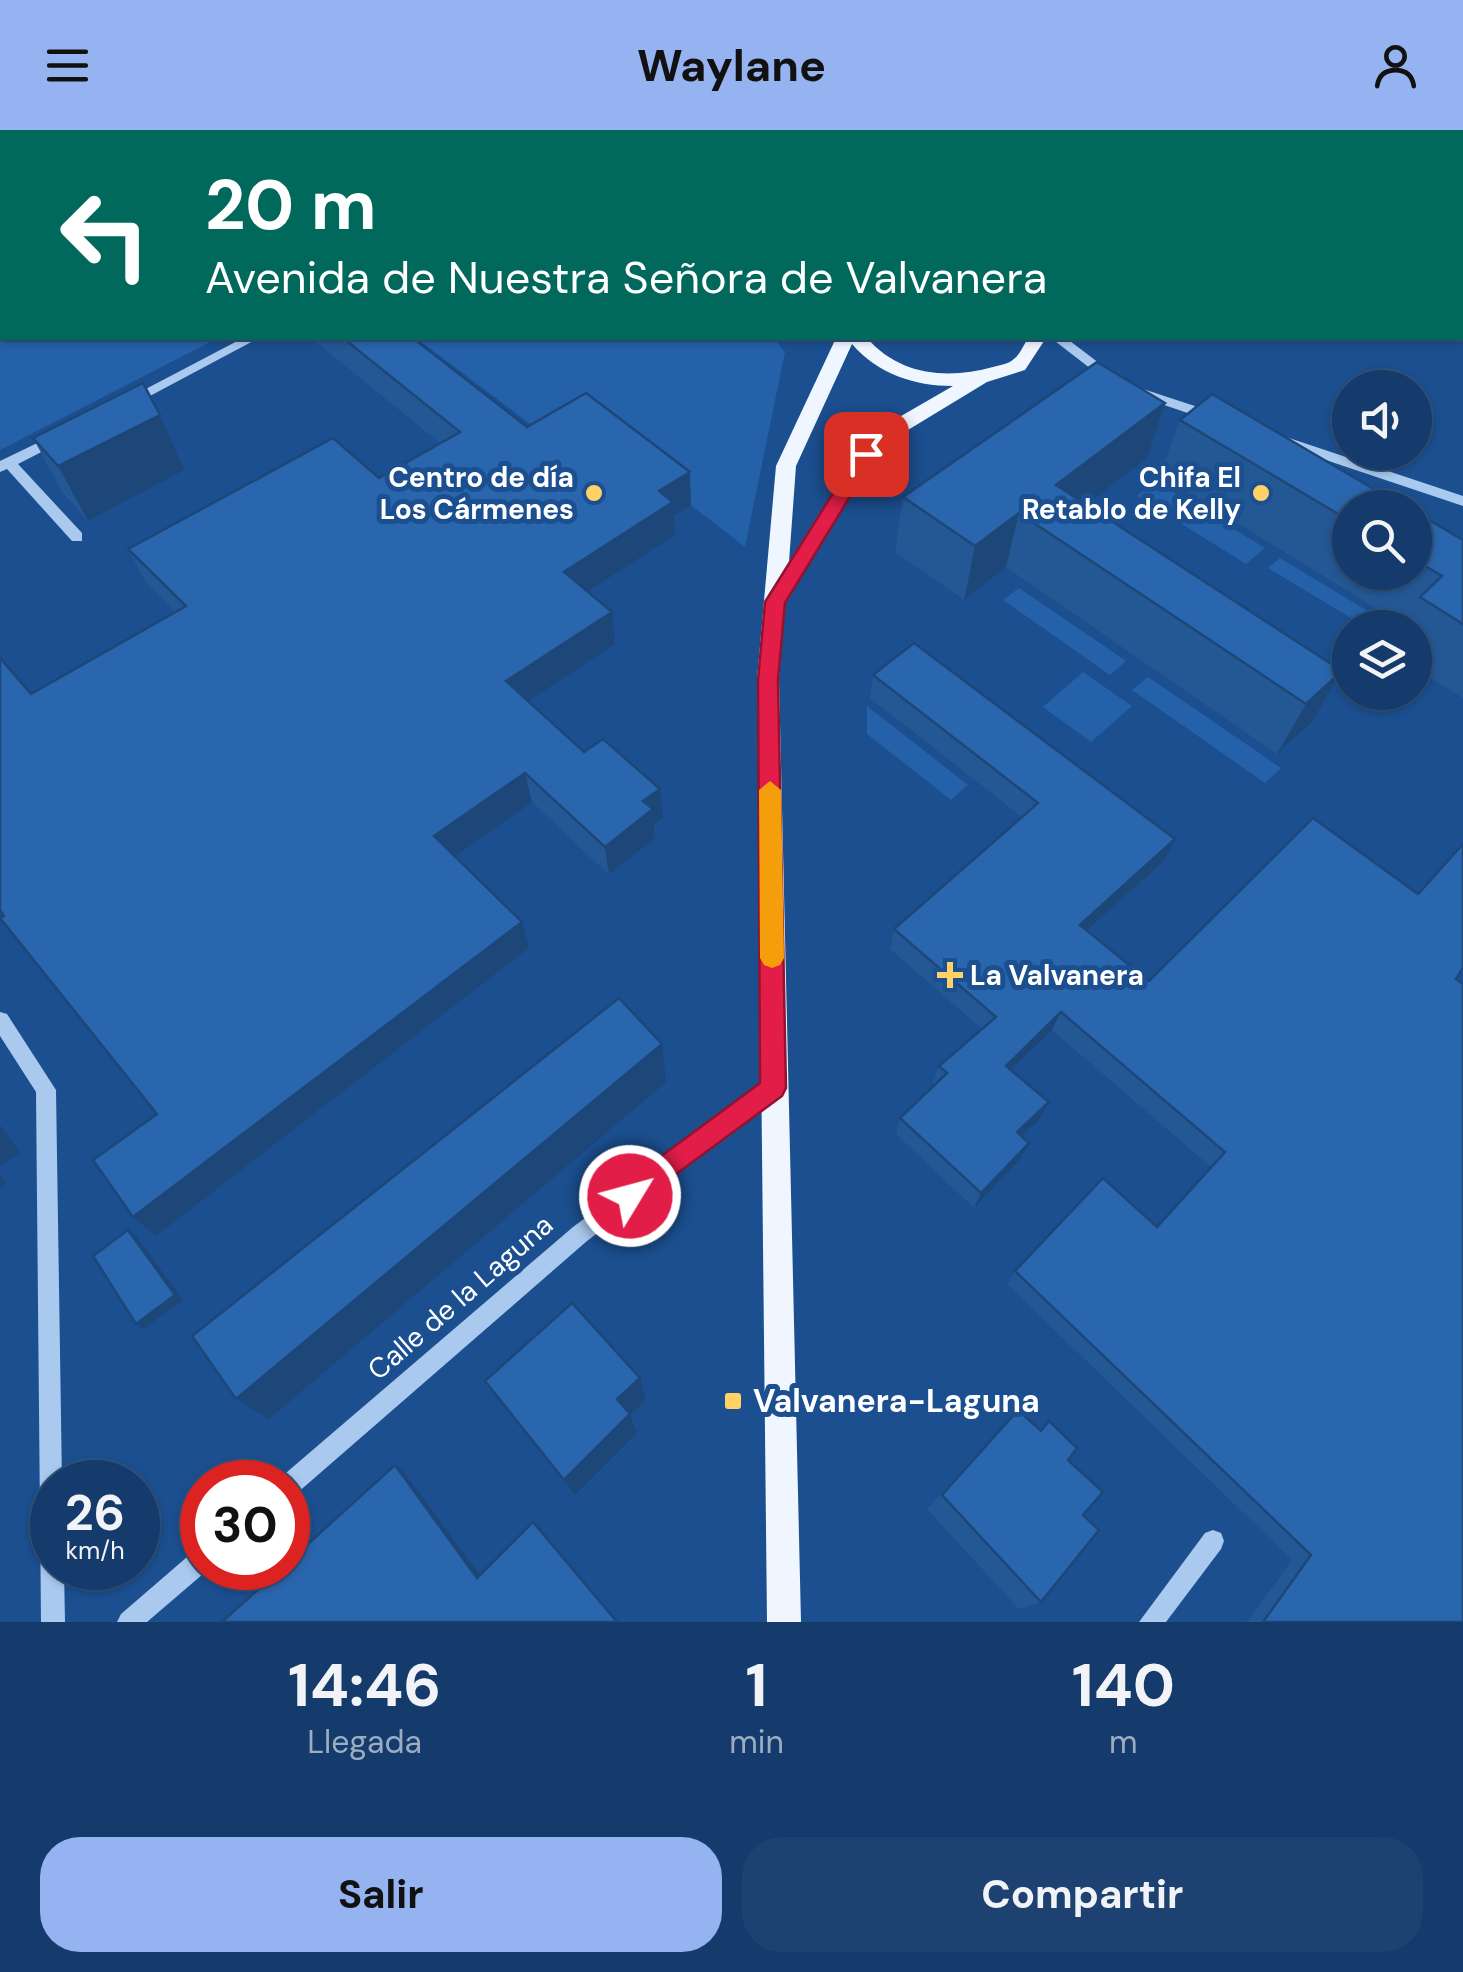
<!DOCTYPE html>
<html lang="es">
<head>
<meta charset="utf-8">
<style>
	body { margin:0; font-family:"DM Sans",sans-serif; background:#1d4271; color:#f1f3f6; height:100vh; display:flex; flex-direction:column; font-size:38px; white-space:nowrap }
	* { box-sizing:border-box; margin:0 }
	p { font-size:32px; color:#9dadc1 }
	.icon { flex:none; width:55px; height:55px; fill:none; stroke:currentColor; stroke-width:2; stroke-linecap:round; stroke-linejoin:round }
	.map { position:relative; height:1492px; overflow:hidden }
	.details { display:flex; flex-direction:column; background:#143b6b; flex:1 }
	.details>* { flex:none }
	.top-card { position:absolute; left:0px; top:0px; width:1465px; height:210px; box-shadow:0 2px 8px #0004,0 0 0 2px #33557e; background:#00695c; color:#fff; overflow:hidden }
	.fabs { position:absolute; left:1332px; top:240px; display:grid; gap:20px }
	.fabs a { display:grid; place-items:center; width:100px; height:100px; border-radius:50%; background:#143b6b; box-shadow:0 2px 8px #0004,0 0 0 2px #33557e; font-size:50px }
	.speed { position:absolute; left:30px; top:1330px; display:flex; gap:20px; font-size:50px; font-weight:700; text-align:center }
	.speed>* { display:grid; place-content:center; width:130px; height:130px; border-radius:50%; background:#143b6b; box-shadow:0 2px 8px #0004,0 0 0 2px #33557e; line-height:1 }
	.speed small { font-size:25px; font-weight:400 }
	.speed .limit { border:15px solid #d22; background:#fff; color:#111 }
	.pin { position:absolute; display:grid; place-items:center; width:85px; height:85px; color:#fff; margin:-42px; border-radius:20px; box-shadow:0 5px 15px #0006 }
	.me { position:absolute; width:110px; margin:-55px; rotate:53deg; stroke-linejoin:round; filter:drop-shadow(0 0 8px #0008) }
	.turn { display:flex; align-items:center; gap:35px; height:210px; padding:0 40px; font-size:45px }
	.turn .icon { width:130px; height:130px; stroke-width:2.5 }
	.turn b { display:block; font-size:70px; line-height:85px }
	.eta { display:flex; justify-content:space-evenly; align-items:center; height:170px; text-align:center }
	.eta b { font-size:60px; font-weight:700; line-height:70px }
	.primary-button { display:flex; gap:20px; margin-top:auto; padding:20px 40px }
	.primary-button a { flex:1; height:115px; border-radius:40px; background:#95b2f1; color:#111; font-size:40px; font-weight:700; line-height:115px; text-align:center }
	.primary-button a+a { background:#1d4271; color:#f1f3f6 }
	header { display:flex; justify-content:space-between; align-items:center; height:130px; padding:0 40px; background:#95b2f1; color:#111; font-size:45px; font-weight:700 }
	.map>svg:first-child { display:block }
</style>
</head>
<body>
<header><svg class="icon" aria-label="menu" viewBox="0 0 24 24"><path d="M4 6h16M4 12h16M4 18h16"/></svg>Waylane<svg class="icon" aria-label="person" viewBox="0 0 24 24"><circle cx="12" cy="8" r="4"/><path d="M4 21q1-7 8-7t8 7"/></svg></header>
<div class="map">
<svg width="1463" height="1492" viewBox="0 0 1463 1492">
	<rect width="100%" height="100%" fill="#1b4f8f"/>
	<g fill="#2461a8">
		<path d="M 0,0 L 294,2 L 2,2 L 2,208 L 218,208 L 0,320 Z"/>
		<path d="M 416,208 L 774,208 L 785,222 L 745,417 L 590,297 L 558,315 Z"/>
		<path d="M 1155,351 L 1265,418 L 1246,434 L 1137,366 Z"/>
		<path d="M 1280,428 L 1394,497 L 1366,497 L 1268,438 Z"/>
		<path d="M 1019,458 L 1126,531 L 1110,545 L 1003,470 Z"/>
		<path d="M 1083,542 L 1132,576 L 1091,612 L 1043,577 Z"/>
		<path d="M 1148,547 L 1281,638 L 1265,653 L 1132,560 Z"/>
		<path d="M 867,576 L 968,655 L 951,670 L 867,604 Z"/>
	</g>
	<g fill="none" stroke-linecap="round" stroke-linejoin="round">
		<g fill="#a9c9ee" fill-rule="evenodd">
			<path d="M 302,0 L 315,0 L 317,2 L 304,2 Z"/>
			<path d="M 343,0 L 356,0 L 358,2 L 345,2 Z"/>
			<path d="M 1108,0 L 1125,0 L 1127,2 L 1110,2 Z"/>
			<path d="M 243,208 L 259,208 L 133,275 L 128,276 L 121,272 Z"/>
			<path d="M 1051,208 L 1066,208 L 1116,246 L 1114,249 L 1104,249 Z"/>
			<path d="M 1137,257 L 1216,283 L 1218,286 L 1211,291 L 1132,264 L 1130,261 Z"/>
			<path d="M 56,304 L 61,306 L 61,312 L 18,334 L 82,403 L 82,411 L 72,411 L 7,339 L 0,342 L 0,331 Z"/>
			<path d="M 1283,306 L 1463,366 L 1463,376 L 1278,314 L 1276,311 Z"/>
			<path d="M 0,882 L 7,884 L 56,960 L 62,1352 L 52,1352 L 52,1438 L 64,1438 L 65,1492 L 41,1492 L 36,962 L 0,906 Z"/>
			<path d="M 773,949 L 780,952 L 783,958 L 780,964 L 587,1111 L 296,1364 L 288,1367 L 288,1352 L 278,1352 L 280,1348 L 573,1097 Z"/>
			<path d="M 1213,1400 L 1221,1403 L 1224,1411 L 1221,1419 L 1166,1492 L 1139,1492 L 1205,1403 Z"/>
			<path d="M 202,1417 L 202,1438 L 210,1438 L 147,1492 L 117,1492 L 121,1484 L 194,1421 Z"/>
		</g>
		<path fill="#f0f6ff" fill-rule="evenodd" d="M 836,208 L 867,208 C 899,245 947,250 993,237 C 1001,235 1009,234 1015,228 C 1021,223 1024,214 1028,208 L 1046,208 L 1025,240 L 987,252 L 903,303 L 874,329 L 785,473 L 779,549 L 801,1492 L 767,1492 L 757,549 L 776,336 ZM 852,214 C 878,244 914,256 953,256 L 889,293 L 860,319 L 789,432 L 796,336 Z"/>
	</g>
	<g fill="#245895">
		<path d="M 493,0 L 629,0 L 627,2 L 494,2 Z"/>
		<path d="M 665,0 L 991,0 L 990,2 L 665,2 Z"/>
		<path d="M 1335,0 L 1463,0 L 1463,87 L 1462,2 L 1334,2 Z"/>
		<path d="M 311,208 L 413,208 L 527,297 L 691,375 L 674,386 L 675,405 L 588,462 L 615,514 L 528,571 L 584,622 L 663,688 L 654,694 L 655,708 L 609,745 L 532,672 L 455,726 L 522,792 L 529,818 L 156,1106 L 157,984 L 4,786 L 31,564 L 175,482 L 145,451 L 128,419 L 379,348 L 440,313 Z"/>
		<path d="M 1180,290 L 1350,378 L 1350,442 L 1415,442 L 1415,382 L 1463,410 L 1463,568 L 1415,538 L 1415,498 L 1401,498 L 1403,495 L 1160,345 Z"/>
		<path d="M 33,308 L 184,340 L 88,391 L 63,363 Z"/>
		<path d="M 1147,328 L 1086,375 L 1342,541 L 1312,592 L 1277,624 L 1006,437 L 964,470 L 895,422 L 903,367 Z"/>
		<path d="M 873,545 L 1175,709 L 1165,730 L 1087,801 L 1149,851 L 1456,849 L 1463,1492 L 1247,1492 L 1292,1430 L 1007,1154 L 1015,1141 L 1157,1097 L 1211,1037 L 1052,900 L 1011,941 L 1049,972 L 1040,989 L 1021,1006 L 1021,1028 L 974,1078 L 896,1004 L 900,988 L 935,955 L 933,953 L 939,936 L 982,899 L 890,819 L 894,799 L 1022,687 L 870,568 Z"/>
		<path d="M 1018,1280 L 1040,1300 L 1049,1291 L 1068,1330 L 1083,1385 L 1041,1472 L 1019,1479 L 927,1379 Z"/>
	</g>
	<g fill="#1d4779">
		<path d="M 573,0 L 629,0 L 627,2 L 573,2 Z"/>
		<path d="M 977,0 L 991,0 L 990,2 L 977,2 Z"/>
		<path d="M 1165,273 L 1147,328 L 1049,404 L 1056,355 Z"/>
		<path d="M 160,285 L 184,340 L 88,391 L 58,336 Z"/>
		<path d="M 690,342 L 691,375 L 674,386 L 675,405 L 569,474 L 564,442 L 659,361 Z"/>
		<path d="M 1019,383 L 1006,437 L 964,470 L 975,416 Z"/>
		<path d="M 612,482 L 615,514 L 512,582 L 506,551 Z"/>
		<path d="M 1342,541 L 1312,592 L 1277,624 L 1306,574 Z"/>
		<path d="M 525,643 L 532,672 L 444,734 L 434,706 Z"/>
		<path d="M 660,659 L 663,688 L 654,694 L 655,708 L 609,745 L 605,717 L 643,671 Z"/>
		<path d="M 1175,709 L 1165,730 L 1071,815 L 1080,795 Z"/>
		<path d="M 522,792 L 529,818 L 156,1106 L 133,1087 Z"/>
		<path d="M 1061,882 L 1052,900 L 998,953 L 1006,936 Z"/>
		<path d="M 662,914 L 666,952 L 269,1289 L 236,1269 Z"/>
		<path d="M 1049,972 L 1040,989 L 1009,1018 L 1017,1002 Z"/>
		<path d="M 0,995 L 20,1023 L 0,1036 Z"/>
		<path d="M 1029,1013 L 1021,1028 L 974,1078 L 981,1063 Z"/>
		<path d="M 0,1044 L 6,1053 L 0,1057 Z"/>
		<path d="M 128,1100 L 136,1106 L 183,1170 L 144,1199 L 136,1194 Z"/>
		<path d="M 640,1248 L 646,1270 L 630,1285 L 637,1303 L 575,1365 L 564,1350 L 617,1269 Z"/>
		<path d="M 395,1335 L 404,1342 L 485,1452 L 477,1448 Z"/>
		<path d="M 533,1392 L 539,1397 L 618,1492 L 617,1492 Z"/>
	</g>
	<g fill="#2a66ad" stroke="#1d4779" stroke-width="2.5">
		<path d="M 535,0 L 559,0 L 557,2 Z"/>
		<path d="M 676,0 L 776,0 L 775,2 L 674,2 Z"/>
		<path d="M 784,0 L 959,0 L 958,2 L 794,2 Z"/>
		<path d="M 1355,0 L 1463,0 L 1463,46 L 1462,2 L 1364,2 Z"/>
		<path d="M 343,208 L 413,208 L 527,297 L 586,263 L 690,342 L 659,361 L 673,372 L 564,442 L 612,482 L 506,551 L 584,622 L 603,609 L 660,659 L 643,671 L 653,679 L 605,717 L 525,643 L 434,706 L 522,792 L 133,1087 L 93,1030 L 157,984 L 0,788 L 4,786 L 0,780 L 0,528 L 31,564 L 186,476 L 128,419 L 333,308 L 379,348 L 460,302 Z"/>
		<path d="M 1097,232 L 1165,273 L 1056,355 L 1342,541 L 1306,574 L 1019,383 L 975,416 L 903,367 Z"/>
		<path d="M 143,253 L 160,285 L 58,336 L 33,308 Z"/>
		<path d="M 1212,264 L 1406,378 L 1350,378 L 1350,391 L 1180,290 Z"/>
		<path d="M 1415,382 L 1463,410 L 1463,494 L 1420,467 L 1442,446 L 1415,430 Z"/>
		<path d="M 914,513 L 1175,709 L 1080,795 L 1149,851 L 1313,688 L 1418,764 L 1463,714 L 1463,838 L 1456,849 L 1463,854 L 1463,1492 L 1263,1492 L 1311,1425 L 1015,1141 L 1103,1048 L 1157,1097 L 1225,1022 L 1061,882 L 1006,936 L 1049,972 L 1017,1002 L 1029,1013 L 981,1063 L 900,988 L 947,943 L 939,936 L 996,887 L 894,799 L 1038,673 L 873,545 Z"/>
		<path d="M 619,868 L 662,914 L 236,1269 L 192,1206 Z"/>
		<path d="M 128,1100 L 175,1165 L 136,1194 L 93,1126 Z"/>
		<path d="M 572,1173 L 640,1248 L 617,1269 L 630,1284 L 564,1350 L 485,1251 Z"/>
		<path d="M 1018,1280 L 1041,1301 L 1049,1291 L 1077,1318 L 1068,1330 L 1103,1362 L 1083,1385 L 1099,1400 L 1041,1472 L 942,1365 Z"/>
		<path d="M 395,1335 L 477,1448 L 533,1392 L 617,1492 L 222,1492 L 282,1438 L 288,1438 L 288,1432 Z"/>
	</g>
	<path fill="#e11d48" stroke="#92132f" stroke-width="2.5" d="M 866,318 L 876,324 L 785,473 L 778,550 L 786,958 L 782,966 L 630,1078 L 621,1075 L 617,1066 L 621,1056 L 760,953 L 758,550 L 765,472 L 860,320 Z"/>
	<path fill="#f59e0b" d="M 770,651 L 781,660 L 784,828 L 780,835 L 772,838 L 764,835 L 760,828 L 759,660 Z"/>
	<g fill="#ffd166" stroke="#1b4f8f" stroke-width="4">
		<circle cx="594" cy="363" r="10"/>
		<circle cx="1261" cy="363" r="10"/>
		<path d="M945 830h10v10h10v10h-10v10h-10v-10h-10v-10h10z"/>
		<rect x="723" y="1261" width="20" height="20" rx="5"/>
	</g>
	<g text-anchor="middle" stroke-width="10" stroke-linejoin="round" paint-order="stroke">
		<g font-size="28" font-weight="bold" fill="#fff" stroke="#1b4f8f" text-anchor="end">
			<text x="574" y="357">Centro de día<tspan x="574" dy="32">Los Cármenes</tspan></text>
			<text x="1241" y="357">Chifa El<tspan x="1241" dy="32">Retablo de Kelly</tspan></text>
			<text x="970" y="855" text-anchor="start">La Valvanera</text>
		</g>
		<g font-size="28" fill="#fff" stroke="#1b4f8f">
			<text transform="translate(460 1167) rotate(-41)" y="10">Calle de la Laguna</text>
		</g>
		<g font-size="32" font-weight="bold" fill="#fff" stroke="#1b4f8f" text-anchor="start">
			<text x="753" y="1282">Valvanera-Laguna</text>
		</g>
	</g>
</svg>
<div class="fabs">
<a><svg class="icon" aria-label="sound" viewBox="0 0 24 24"><path d="M4 9h4l5-4v14l-5-4H4zM17 9q2 3 0 6"/></svg></a>
<a><svg class="icon" aria-label="search" viewBox="0 0 24 24"><circle cx="10" cy="10" r="6"/><path d="M15 15l6 6"/></svg></a>
<a><svg class="icon" aria-label="layers" viewBox="0 0 24 24"><path d="M12 4l9 5-9 5-9-5zM3 14l9 5 9-5"/></svg></a>
</div>
<div class="speed"><div>26<small>km/h</small></div><div class="limit">30</div></div>
<div class="pin" style="left:866px;top:324px;background:#d93025"><svg class="icon" aria-label="arrive" viewBox="0 0 24 24"><path d="M6 21V4h12l-3 4 3 4H6"/></svg></div>
<svg class="me" style="left:630px;top:1066px" viewBox="-20 -20 40 40"><circle r="17" fill="#e11d48" stroke="#fff" stroke-width="3"/><path d="M0-11L8 9 0 5-8 9z" fill="#fff"/></svg>
<div class="top-card">
<div class="turn"><svg class="icon" aria-label="left" viewBox="0 0 24 24"><path d="M17 20v-9H6M10 6l-5 5 5 5"/></svg><div><b>20 m</b>Avenida de Nuestra Señora de Valvanera</div></div>
</div>
</div>
<section class="details">
<div class="eta">
<div><b>14:46</b><p>Llegada</p></div>
<div><b>1</b><p>min</p></div>
<div><b>140</b><p>m</p></div>
</div>
<div class="primary-button"><a>Salir</a><a>Compartir</a></div>
</section>
</body>
</html>
